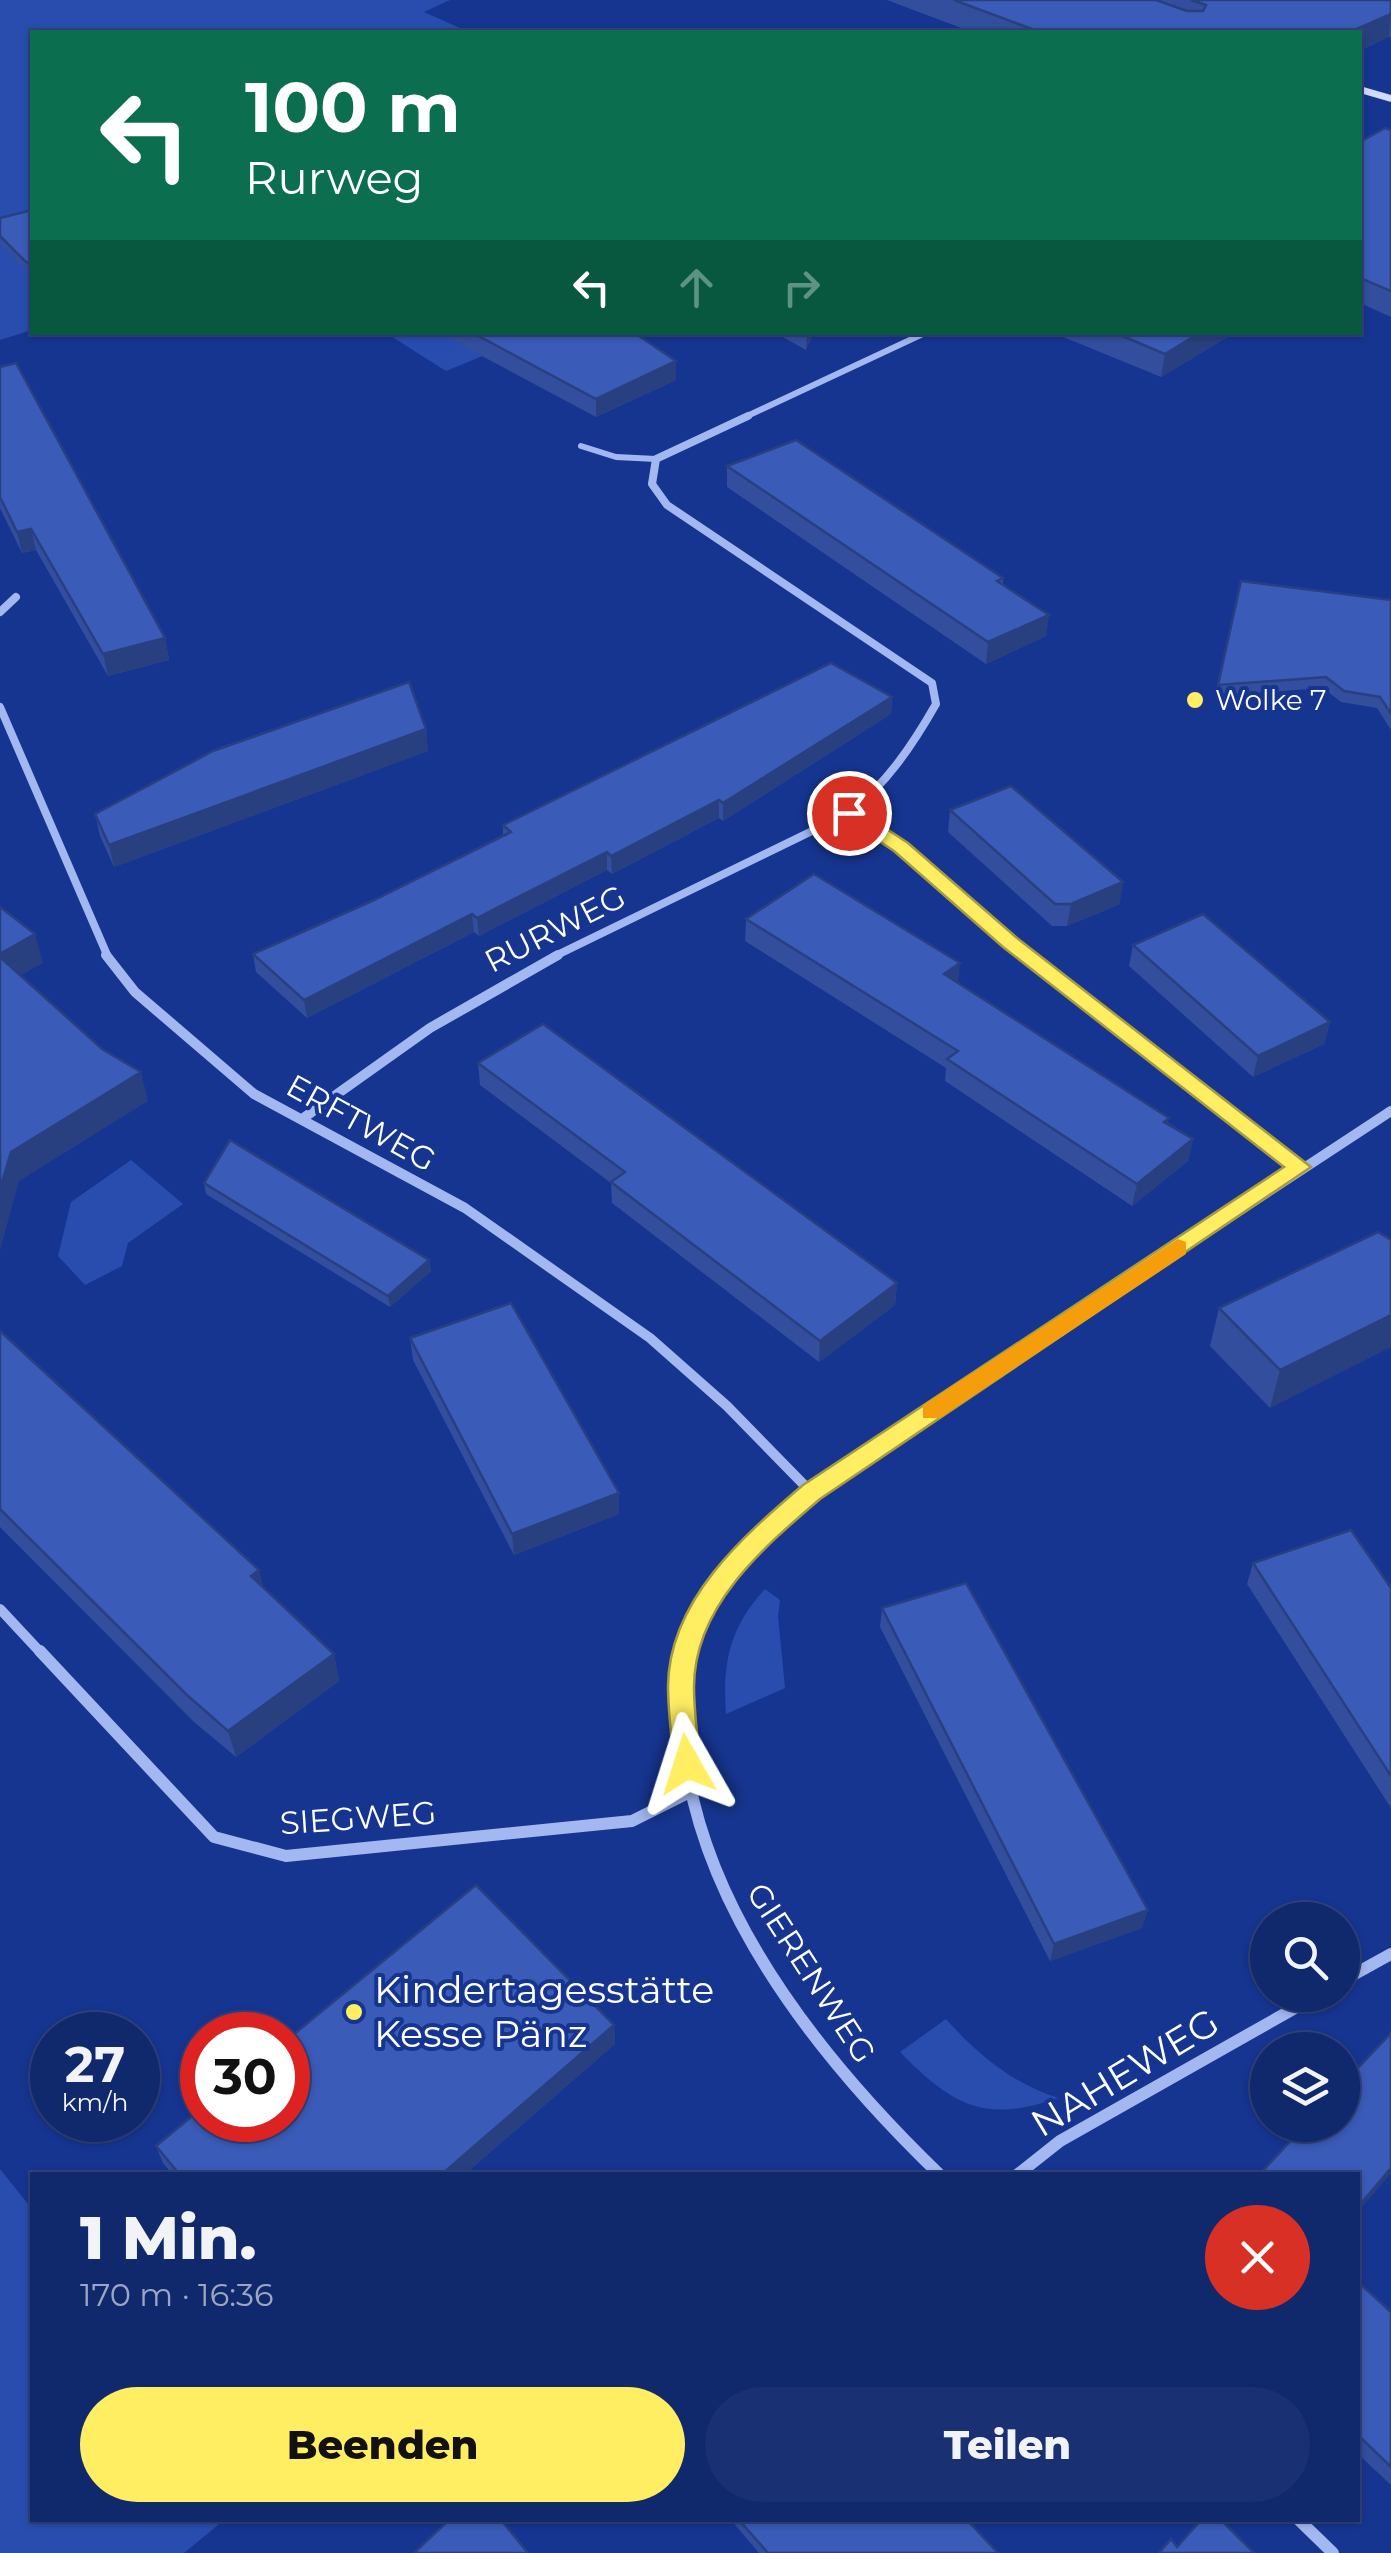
<!DOCTYPE html>
<html lang="de">
<head>
<meta charset="utf-8">
<style>
	body { margin:0; font-family:Montserrat,sans-serif; background:#193072; color:#f1f3f6; height:100vh; display:flex; flex-direction:column; font-size:38px; white-space:nowrap }
	* { box-sizing:border-box; margin:0 }
	p { font-size:32px; color:#9ca6c2 }
	.icon { flex:none; width:55px; height:55px; fill:none; stroke:currentColor; stroke-width:2; stroke-linecap:round; stroke-linejoin:round }
	.map { position:relative; flex:1; overflow:hidden }
	.sheet { position:absolute; left:30px; top:2172px; width:1330px; height:350px; display:flex; flex-direction:column; background:#10286c; border-radius:0px; box-shadow:0 2px 8px #0004,0 0 0 2px #30447f }
	.sheet>* { flex:none }
	.guide { position:absolute; left:30px; top:30px; width:1332px; height:305px; border-radius:0px; box-shadow:0 2px 8px #0004,0 0 0 2px #30447f; background:#0b6e4f; color:#fff; overflow:hidden }
	.buttons { position:absolute; left:1250px; top:1902px; display:grid; gap:20px }
	.buttons a { display:grid; place-items:center; width:110px; height:110px; border-radius:50%; background:#10286c; box-shadow:0 2px 8px #0004,0 0 0 2px #30447f; font-size:50px }
	.speed { position:absolute; left:30px; top:2012px; display:flex; gap:20px; font-size:50px; font-weight:700; text-align:center }
	.speed>* { display:grid; place-content:center; width:130px; height:130px; border-radius:50%; background:#10286c; box-shadow:0 2px 8px #0004,0 0 0 2px #30447f; line-height:1 }
	.speed small { font-size:25px; font-weight:400 }
	.speed .limit { border:15px solid #d22; background:#fff; color:#111 }
	.pin { position:absolute; display:grid; place-items:center; width:85px; height:85px; color:#fff; margin:-42px; border:5px solid #fff; border-radius:50%; box-shadow:0 2px 10px #0007 }
	.me { position:absolute; width:110px; margin:-55px; rotate:354deg; stroke-linejoin:round; filter:drop-shadow(0 0 8px #0008) }
	.turn { display:flex; align-items:center; gap:35px; height:210px; padding:0 50px; font-size:45px }
	.turn .icon { width:130px; height:130px; stroke-width:2.5 }
	.turn b { display:block; font-size:70px; line-height:85px }
	.lanes { display:flex; align-items:center; height:95px; padding:0 50px; background:#0003; justify-content:center; gap:50px; direction:ltr }
	.lanes .off { opacity:.35 }
	.round { display:grid; place-items:center; flex:none; width:105px; height:105px; border-radius:52px; background:#193072 }
	.head { display:flex; align-items:center; justify-content:space-between; height:170px; padding:0 50px }
	h1 { font-size:60px; font-weight:800; line-height:75px }
	.action { display:flex; gap:20px; margin-top:auto; padding:20px 50px }
	.action a { flex:1; height:115px; border-radius:60px; background:#ffee62; color:#111; font-size:40px; font-weight:800; line-height:115px; text-align:center }
	.action a+a { background:#193072; color:#f1f3f6 }
	.map>svg:first-child { display:block }
</style>
</head>
<body>
<div class="map">
<svg width="1391" height="2553" viewBox="0 0 1391 2553">
	<rect width="100%" height="100%" fill="#163590"/>
	<g fill="#284dae">
		<path d="M 0,0 L 450,0 L 424,12 L 469,32 L 32,32 L 32,330 L 0,340 Z"/>
		<path d="M 386,333 L 539,333 L 446,371 Z"/>
		<path d="M 131,1160 L 183,1204 L 128,1243 L 122,1266 L 85,1285 L 58,1256 L 71,1202 Z"/>
		<path d="M 765,1589 L 780,1600 L 778,1616 L 785,1688 L 726,1714 C 722,1663 730,1627 765,1589 Z"/>
		<path d="M 946,2019 C 977,2054 1012,2083 1058,2098 C 984,2124 952,2105 900,2052 Z"/>
		<path d="M 0,2169 L 32,2209 L 32,2520 L 224,2520 L 184,2553 L 0,2553 Z"/>
	</g>
	<g fill="none" stroke-linecap="round" stroke-linejoin="round">
		<path stroke="#a3b8f0" stroke-width="6" d="M 581,446 L 616,457 L 656,459"/>
		<path stroke="#a3b8f0" stroke-width="6" d="M 743,418 L 927,332"/>
		<g stroke="#a3b8f0" stroke-width="8">
			<path d="M 748,416 L 656,459 L 652,484 L 667,505 L 932,683 L 936,704 C 912,746 887,783 849,813 L 901,847 L 1029,957"/>
			<path d="M 0,612 L 16,597"/>
			<path d="M 0,707 L 108,957"/>
			<path d="M 553,957 L 849,813"/>
		</g>
		<g stroke="#a3b8f0" stroke-width="10">
			<path d="M 106,955 L 135,992 L 254,1094 L 465,1208 L 650,1338 L 727,1406 L 811,1492"/>
			<path d="M 1026,955 L 1300,1167"/>
			<path d="M 302,1119 L 430,1028 L 558,955"/>
			<path d="M 0,1609 L 42,1654"/>
			<path d="M 685,1654 L 696,1619 L 722,1578 L 811,1492 L 1391,1111"/>
		</g>
		<g stroke="#a3b8f0" stroke-width="12">
			<path d="M 40,1651 L 214,1837 L 286,1856 L 632,1821 L 692,1791"/>
			<path d="M 686,1651 C 655,1855 802,2042 940,2175"/>
			<path d="M 1342,1981 L 1391,1954"/>
			<path d="M 1017,2175 L 1060,2141 L 1318,1995"/>
			<path d="M 1299,2520 L 1333,2553"/>
		</g>
		<path fill="#d1dbfb" fill-rule="evenodd" d="M 1360,86 L 1391,95 L 1391,102 L 1360,93 Z"/>
	</g>
	<g fill="#324e9d">
		<path d="M 887,0 L 1391,0 L 1391,37 L 1360,32 L 972,32 Z"/>
		<path d="M 1391,130 L 1391,317 L 1360,303 L 1360,142 Z"/>
		<path d="M 32,210 L 32,274 L 27,272 L 0,244 L 0,218 Z"/>
		<path d="M 448,332 L 633,332 L 676,380 L 596,417 L 448,338 Z"/>
		<path d="M 774,332 L 814,332 L 806,350 Z"/>
		<path d="M 1056,332 L 1236,332 L 1161,377 L 1056,334 Z"/>
		<path d="M 0,367 L 165,638 L 169,660 L 108,676 L 36,550 L 22,553 L 0,508 Z"/>
		<path d="M 727,466 L 1003,578 L 1003,584 L 1046,636 L 986,664 L 727,487 Z"/>
		<path d="M 1241,581 L 1391,600 L 1391,730 L 1377,708 L 1341,702 L 1323,688 L 1216,696 Z"/>
		<path d="M 892,697 L 891,714 L 723,821 L 719,818 L 612,874 L 607,870 L 479,936 L 474,932 L 307,1018 L 256,972 L 253,954 L 372,901 L 503,835 L 503,825 Z"/>
		<path d="M 426,729 L 428,751 L 114,867 L 100,836 L 95,814 Z"/>
		<path d="M 950,810 L 1120,904 L 1067,926 L 1052,926 L 948,832 Z"/>
		<path d="M 746,919 L 958,983 L 1193,1139 L 1188,1161 L 1132,1206 L 945,1081 L 946,1068 L 745,941 Z"/>
		<path d="M 1133,945 L 1330,1022 L 1324,1044 L 1253,1077 L 1129,966 Z"/>
		<path d="M 478,1063 L 897,1283 L 895,1305 L 819,1362 L 612,1203 L 611,1183 L 480,1085 Z"/>
		<path d="M 204,1183 L 429,1260 L 431,1271 L 390,1307 L 206,1194 Z"/>
		<path d="M 1378,1232 L 1270,1408 L 1210,1346 L 1219,1308 Z"/>
		<path d="M 0,1331 L 259,1570 L 263,1587 L 334,1654 L 339,1681 L 236,1757 L 194,1722 L 0,1527 Z"/>
		<path d="M 410,1338 L 619,1493 L 619,1514 L 514,1555 L 413,1360 Z"/>
		<path d="M 1253,1563 L 1391,1588 L 1391,1808 L 1247,1584 Z"/>
		<path d="M 882,1608 L 1142,1928 L 1050,1961 L 880,1627 Z"/>
		<path d="M 614,2025 L 615,2044 L 464,2175 L 173,2175 L 163,2163 L 156,2146 Z"/>
		<path d="M 1358,2282 L 1391,2312 L 1391,2485 L 1358,2454 Z"/>
		<path d="M 731,2520 L 967,2520 L 998,2553 L 759,2553 Z"/>
	</g>
	<g fill="#294080">
		<path d="M 1391,14 L 1389,37 L 1360,51 L 1360,32 L 1350,32 Z"/>
		<path d="M 807,332 L 814,332 L 806,350 Z"/>
		<path d="M 1201,332 L 1236,332 L 1161,377 L 1165,354 Z"/>
		<path d="M 676,361 L 676,380 L 596,417 L 596,399 Z"/>
		<path d="M 31,529 L 36,550 L 22,553 L 17,532 Z"/>
		<path d="M 1049,615 L 1046,636 L 986,664 L 988,642 Z"/>
		<path d="M 165,638 L 169,660 L 108,676 L 103,654 Z"/>
		<path d="M 892,697 L 891,714 L 723,821 L 723,803 Z"/>
		<path d="M 426,729 L 428,751 L 114,867 L 109,845 Z"/>
		<path d="M 719,800 L 719,818 L 612,874 L 611,856 Z"/>
		<path d="M 607,852 L 607,870 L 479,936 L 477,918 Z"/>
		<path d="M 1123,882 L 1120,904 L 1067,926 L 1071,904 Z"/>
		<path d="M 472,914 L 474,932 L 307,1018 L 304,1000 Z"/>
		<path d="M 35,934 L 43,963 L 6,984 L 0,963 L 0,954 Z"/>
		<path d="M 960,963 L 958,985 L 944,974 Z"/>
		<path d="M 1330,1022 L 1324,1044 L 1253,1077 L 1258,1056 Z"/>
		<path d="M 141,1072 L 148,1101 L 19,1181 L 0,1250 L 0,1189 L 11,1152 Z"/>
		<path d="M 1193,1139 L 1188,1161 L 1132,1206 L 1137,1184 Z"/>
		<path d="M 429,1260 L 431,1271 L 390,1307 L 388,1296 Z"/>
		<path d="M 897,1283 L 895,1305 L 819,1362 L 820,1341 Z"/>
		<path d="M 1391,1315 L 1391,1347 L 1270,1408 L 1280,1370 Z"/>
		<path d="M 619,1493 L 619,1514 L 514,1555 L 512,1534 Z"/>
		<path d="M 259,1570 L 265,1598 L 251,1576 Z"/>
		<path d="M 334,1654 L 339,1681 L 236,1757 L 228,1731 Z"/>
		<path d="M 1148,1910 L 1142,1928 L 1050,1961 L 1054,1944 Z"/>
		<path d="M 614,2025 L 615,2044 L 464,2175 L 441,2175 Z"/>
		<path d="M 1391,2168 L 1391,2173 L 1358,2212 L 1358,2207 Z"/>
	</g>
	<g fill="#3a5bb7" stroke="#294080" stroke-width="2.5">
		<path d="M 954,0 L 1156,0 L 1187,11 L 1203,11 L 1206,5 L 1191,0 L 1391,0 L 1391,14 L 1350,32 L 1040,32 Z"/>
		<path d="M 1385,128 L 1391,130 L 1391,291 L 1360,278 L 1360,142 Z"/>
		<path d="M 32,210 L 32,265 L 25,261 L 0,236 L 0,218 Z"/>
		<path d="M 471,332 L 633,332 L 676,361 L 596,399 Z"/>
		<path d="M 1113,332 L 1201,332 L 1165,354 Z"/>
		<path d="M 16,363 L 165,638 L 103,654 L 31,529 L 17,532 L 0,497 L 0,367 Z"/>
		<path d="M 796,440 L 1003,578 L 997,581 L 1049,615 L 988,642 L 727,466 Z"/>
		<path d="M 1241,581 L 1391,600 L 1391,714 L 1380,697 L 1344,691 L 1326,677 L 1218,685 Z"/>
		<path d="M 831,663 L 892,697 L 723,803 L 719,800 L 611,856 L 607,852 L 477,918 L 472,914 L 304,1000 L 253,954 L 372,901 L 511,832 L 503,825 Z"/>
		<path d="M 409,682 L 426,729 L 109,845 L 95,814 L 213,751 Z"/>
		<path d="M 1011,786 L 1123,882 L 1071,904 L 1055,904 L 950,810 Z"/>
		<path d="M 814,874 L 960,963 L 944,974 L 1169,1118 L 1164,1122 L 1193,1139 L 1137,1184 L 947,1059 L 958,1051 L 746,919 Z"/>
		<path d="M 0,907 L 35,934 L 0,954 Z"/>
		<path d="M 1203,914 L 1330,1022 L 1258,1056 L 1133,945 Z"/>
		<path d="M 0,957 L 102,1049 L 141,1072 L 11,1152 L 0,1189 Z"/>
		<path d="M 543,1024 L 897,1283 L 820,1341 L 611,1182 L 625,1172 L 478,1063 Z"/>
		<path d="M 230,1140 L 429,1260 L 388,1296 L 204,1183 Z"/>
		<path d="M 1378,1232 L 1391,1240 L 1391,1315 L 1280,1370 L 1219,1308 Z"/>
		<path d="M 511,1303 L 619,1493 L 512,1534 L 410,1338 Z"/>
		<path d="M 0,1331 L 259,1570 L 251,1576 L 334,1654 L 228,1731 L 187,1695 L 0,1509 Z"/>
		<path d="M 1351,1530 L 1391,1588 L 1391,1776 L 1253,1563 Z"/>
		<path d="M 966,1583 L 1148,1910 L 1054,1944 L 882,1608 Z"/>
		<path d="M 476,1885 L 614,2025 L 441,2175 L 180,2175 L 156,2146 L 202,2108 L 202,2120 L 288,2120 L 288,2039 Z"/>
		<path d="M 1391,2033 L 1391,2168 L 1358,2207 L 1358,2175 L 1259,2175 L 1305,2125 L 1342,2125 L 1342,2085 Z"/>
		<path d="M 1358,2282 L 1391,2312 L 1391,2467 L 1358,2435 Z"/>
		<path d="M 449,2520 L 501,2520 L 528,2553 L 414,2553 Z"/>
		<path d="M 739,2520 L 967,2520 L 998,2553 L 768,2553 Z"/>
		<path d="M 1201,2520 L 1221,2520 L 1254,2553 L 1159,2553 L 1171,2539 L 1177,2547 Z"/>
	</g>
	<path fill="#ffee62" stroke="#a69b40" stroke-width="2.5" d="M 843,809 L 856,809 L 908,843 L 1017,938 L 1311,1167 L 820,1499 C 764,1547 694,1606 694,1687 C 694,1712 698,1739 700,1764 L 696,1773 L 678,1773 L 674,1764 C 672,1739 668,1712 668,1686 C 669,1600 743,1536 803,1485 L 1284,1167 L 1003,947 L 894,851 L 843,817 Z"/>
	<path fill="#f59e0b" d="M 1178,1239 L 1186,1242 L 1186,1254 L 940,1418 L 923,1418 L 923,1405 Z"/>
	<g fill="#ffee62" stroke="#163590" stroke-width="4">
		<circle cx="1195" cy="700" r="10"/>
		<circle cx="354" cy="2012" r="10"/>
	</g>
	<g text-anchor="middle" stroke-width="8" stroke-linejoin="round" paint-order="stroke">
		<g font-size="28" fill="#fff" stroke="#163590" text-anchor="start">
			<text x="1215" y="710">Wolke 7</text>
		</g>
		<g font-size="32" fill="#fff" stroke="#163590">
			<text transform="translate(555 929) rotate(-27)" y="11">RURWEG</text>
			<text transform="translate(361 1123) rotate(29)" y="11">ERFTWEG</text>
			<text transform="translate(358 1818) rotate(-4)" y="11">SIEGWEG</text>
			<text transform="translate(811 1973) rotate(57)" y="11">GIERENWEG</text>
		</g>
		<g font-size="38" fill="#fff" stroke="#163590" text-anchor="start">
			<text x="374" y="2003">Kindertagesstätte<tspan x="374" dy="44">Kesse Pänz</tspan></text>
		</g>
		<g font-size="38" fill="#fff" stroke="#163590">
			<text transform="translate(1125 2073) rotate(-31)" y="13">NAHEWEG</text>
		</g>
	</g>
</svg>
<div class="buttons">
<a><svg class="icon" aria-label="search" viewBox="0 0 24 24"><circle cx="10" cy="10" r="6"/><path d="M15 15l6 6"/></svg></a>
<a><svg class="icon" aria-label="layers" viewBox="0 0 24 24"><path d="M12 4l9 5-9 5-9-5zM3 14l9 5 9-5"/></svg></a>
</div>
<div class="speed"><div>27<small>km/h</small></div><div class="limit">30</div></div>
<div class="pin" style="left:849px;top:813px;background:#d93025"><svg class="icon" aria-label="arrive" viewBox="0 0 24 24"><path d="M6 21V4h12l-3 4 3 4H6"/></svg></div>
<svg class="me" style="left:687px;top:1764px" viewBox="-20 -20 40 40"><path d="M0-17L14 15 0 8-14 15z" fill="#ffee62" stroke="#fff" stroke-width="4"/></svg>
<div class="guide">
<div class="turn"><svg class="icon" aria-label="left" viewBox="0 0 24 24"><path d="M17 20v-9H6M10 6l-5 5 5 5"/></svg><div><b>100 m</b>Rurweg</div></div>
<div class="lanes"><svg class="icon" aria-label="left" viewBox="0 0 24 24"><path d="M17 20v-9H6M10 6l-5 5 5 5"/></svg><svg class="icon off" aria-label="ahead" viewBox="0 0 24 24"><path d="M12 20V5M6 11l6-6 6 6"/></svg><svg class="icon off" aria-label="right" viewBox="0 0 24 24"><path d="M7 20v-9h11M14 6l5 5-5 5"/></svg></div>
</div>
<section class="sheet">
<div class="head"><div><h1>1 Min.</h1><p>170 m · 16:36</p></div><a class="round" style="background:#d93025;color:#fff"><svg class="icon" aria-label="close" viewBox="0 0 24 24"><path d="M6 6l12 12M18 6L6 18"/></svg></a></div>
<div class="action"><a>Beenden</a><a>Teilen</a></div>
</section>
</div>
</body>
</html>
